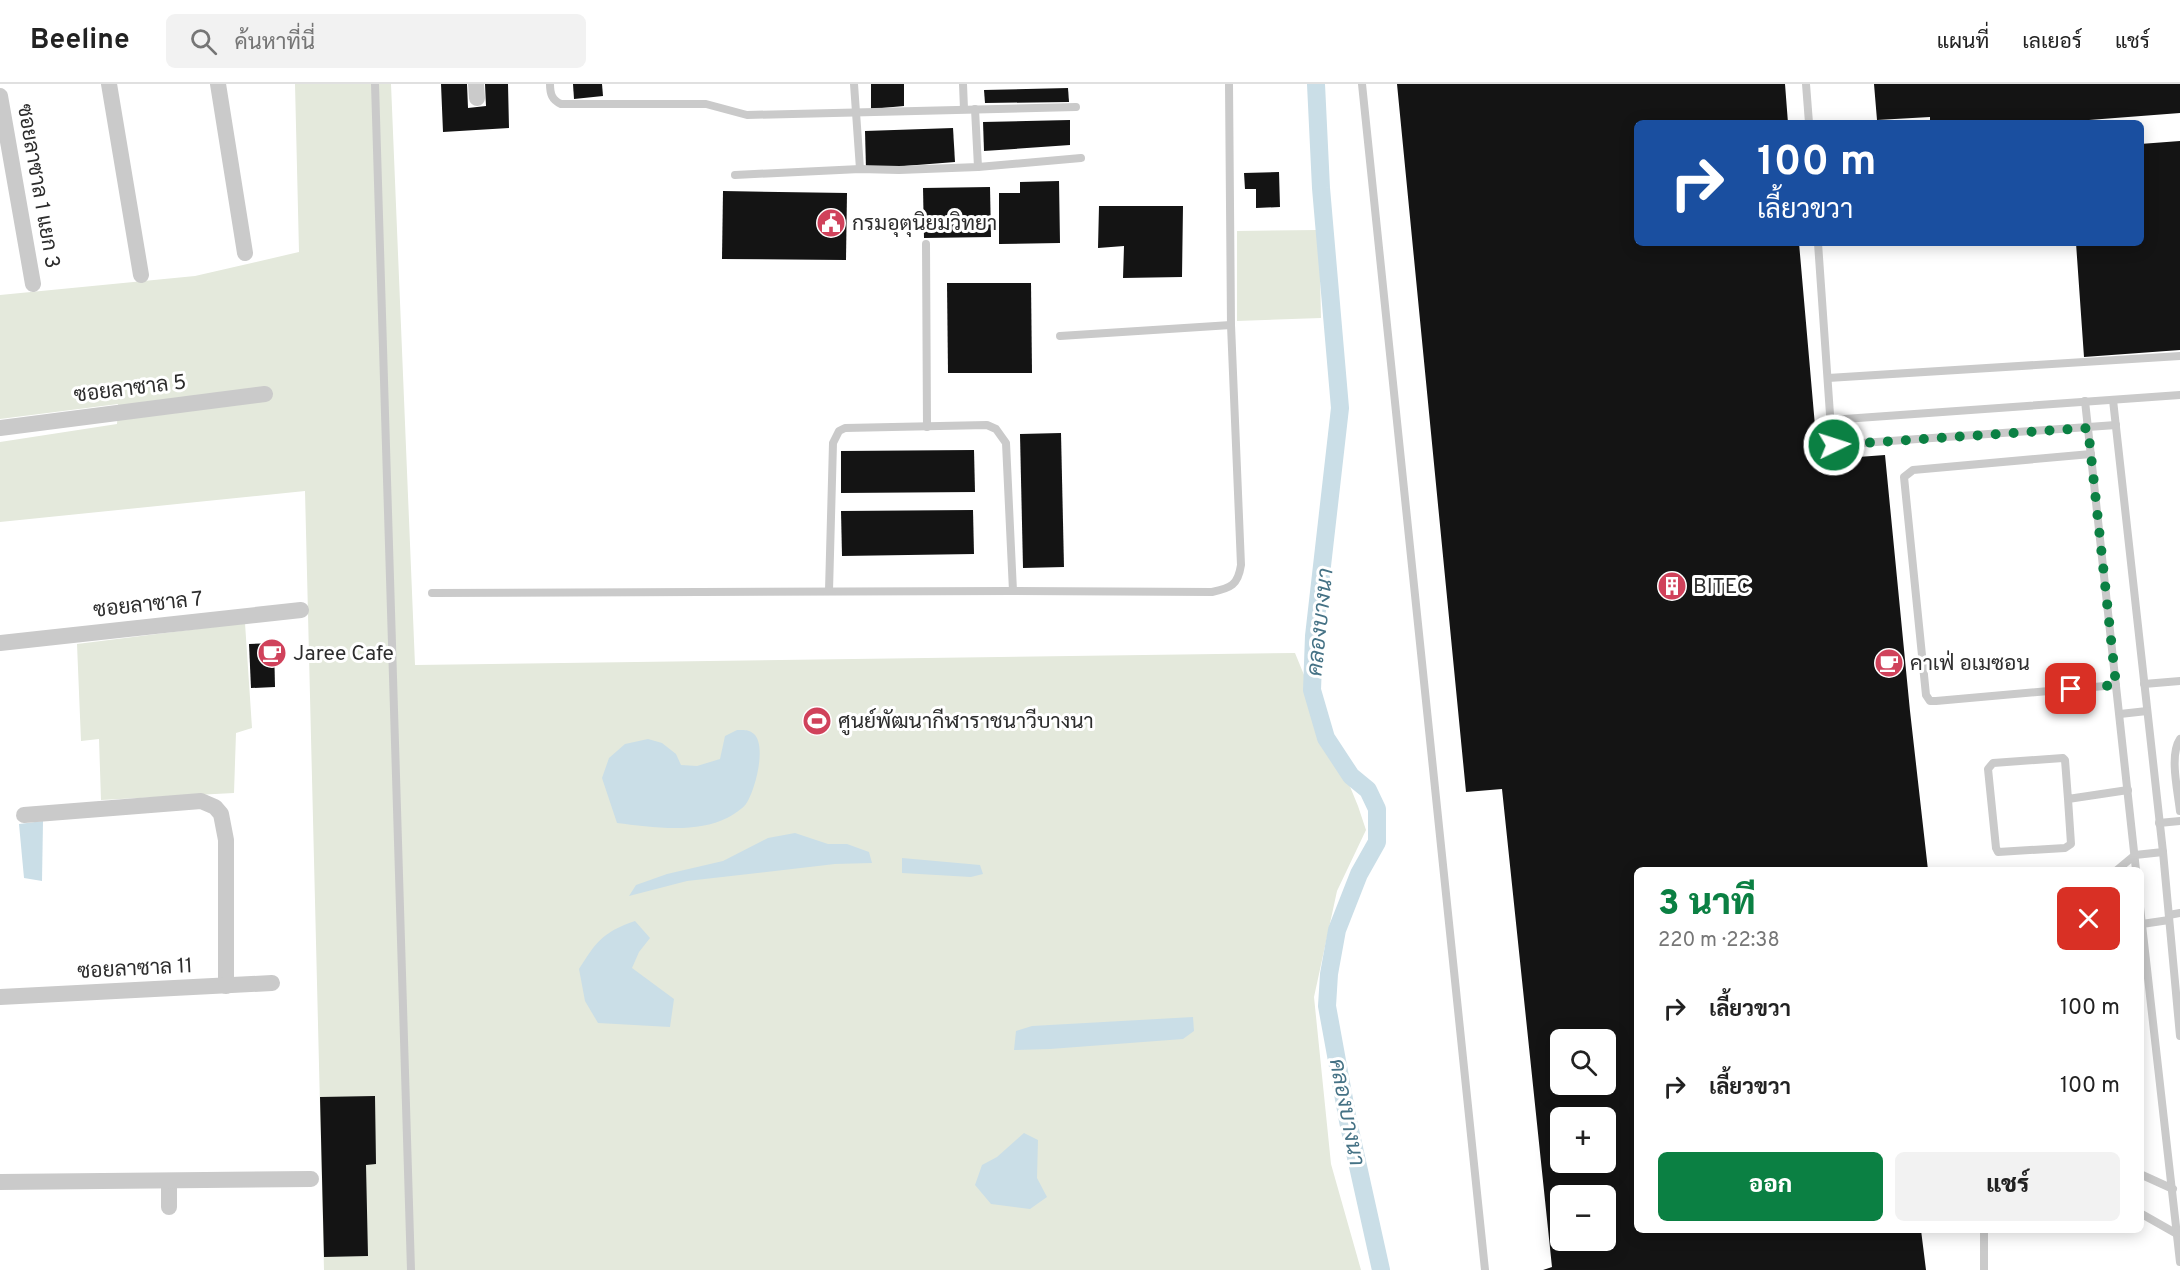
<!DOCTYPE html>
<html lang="th">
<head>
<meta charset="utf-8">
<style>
	body { margin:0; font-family:Overpass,Sarabun,sans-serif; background:#f2f2f2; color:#222; height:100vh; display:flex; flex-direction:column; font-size:22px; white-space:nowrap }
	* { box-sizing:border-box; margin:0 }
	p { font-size:20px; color:#767676 }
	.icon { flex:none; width:33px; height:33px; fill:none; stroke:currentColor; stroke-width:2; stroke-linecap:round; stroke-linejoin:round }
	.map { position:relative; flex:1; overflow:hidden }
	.panel { position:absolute; left:1634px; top:783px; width:510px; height:366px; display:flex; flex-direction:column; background:#fff; border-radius:9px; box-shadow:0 3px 15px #0003 }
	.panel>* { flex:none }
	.guide { position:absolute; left:1634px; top:36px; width:510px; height:126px; border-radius:9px; box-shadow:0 3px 15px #0003; background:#1a4fa0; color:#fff; overflow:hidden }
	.buttons { position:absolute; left:1550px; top:945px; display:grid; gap:12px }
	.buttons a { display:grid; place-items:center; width:66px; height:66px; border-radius:9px; background:#fff; box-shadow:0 3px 15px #0003; font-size:30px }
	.pin { position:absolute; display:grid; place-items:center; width:51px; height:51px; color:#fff; margin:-26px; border-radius:12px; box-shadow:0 3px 9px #0006 }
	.me { position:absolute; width:66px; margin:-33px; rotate:86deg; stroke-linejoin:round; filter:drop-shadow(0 0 4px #0008) }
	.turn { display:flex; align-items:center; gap:21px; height:126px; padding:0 24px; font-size:27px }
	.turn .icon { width:78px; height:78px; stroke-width:2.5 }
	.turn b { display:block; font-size:42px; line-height:51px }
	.round { display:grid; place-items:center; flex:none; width:63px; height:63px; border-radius:9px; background:#f2f2f2 }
	.summary { display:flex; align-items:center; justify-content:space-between; height:102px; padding:0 24px }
	h1 { font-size:36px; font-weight:800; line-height:45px; color:#0b8043 }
	.cta { display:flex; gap:12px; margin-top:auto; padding:12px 24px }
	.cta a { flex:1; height:69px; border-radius:9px; background:#0b8043; color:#fff; font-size:24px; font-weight:800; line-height:69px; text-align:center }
	.cta a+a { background:#f2f2f2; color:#222 }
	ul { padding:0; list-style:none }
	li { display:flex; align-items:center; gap:18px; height:78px; padding:0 24px }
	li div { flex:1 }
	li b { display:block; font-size:22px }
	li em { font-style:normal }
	header { display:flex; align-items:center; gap:36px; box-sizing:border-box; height:84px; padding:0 30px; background:#fff; border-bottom:2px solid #e0e0e0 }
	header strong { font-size:28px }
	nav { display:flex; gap:33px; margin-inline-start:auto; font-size:21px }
	.search { width:420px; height:54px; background:#f2f2f2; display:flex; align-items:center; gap:15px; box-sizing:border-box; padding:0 21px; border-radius:9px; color:#767676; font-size:22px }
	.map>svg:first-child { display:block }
</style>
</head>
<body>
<header>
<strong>Beeline</strong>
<div class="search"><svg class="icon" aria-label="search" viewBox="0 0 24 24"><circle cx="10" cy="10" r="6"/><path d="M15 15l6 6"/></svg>ค้นหาที่นี่</div>
<nav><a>แผนที่</a><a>เลเยอร์</a><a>แชร์</a></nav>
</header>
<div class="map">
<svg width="2180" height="1186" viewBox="0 0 2180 1186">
	<rect width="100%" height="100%" fill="#fff"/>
	<g fill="#e4e9dc">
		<path d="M 295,0 L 391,0 L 415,581 L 1295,569 L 1358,722 L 1366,746 L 1337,807 L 1314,913 L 1331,1080 L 1361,1186 L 324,1186 L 305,407 L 0,438 L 0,358 L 117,340 L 118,320 L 0,335 L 0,211 L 195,192 L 299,168 Z"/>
		<path d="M 1319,146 L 1321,234 L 1237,237 L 1237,147 Z"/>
		<path d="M 245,539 L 252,644 L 236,649 L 234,709 L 101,716 L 99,655 L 81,657 L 77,560 Z"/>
	</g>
	<g fill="#cadee7">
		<path d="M 737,646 C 743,646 749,645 754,650 C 767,662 755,707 746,720 C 742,725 733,731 727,734 C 696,750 650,743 617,739 L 602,694 L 609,674 L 625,660 L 648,655 L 662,659 L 676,670 L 681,681 L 697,682 L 720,675 L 725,652 Z"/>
		<path d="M 43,737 L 42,797 L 24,794 L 19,740 Z"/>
		<path d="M 795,749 L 828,760 L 847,760 L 869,768 L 872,779 L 835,780 L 687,797 L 629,812 L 636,801 L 667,790 L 723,777 L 768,754 Z"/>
		<path d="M 902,774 L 980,781 L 983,790 L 971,793 L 902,789 Z"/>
		<path d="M 635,837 L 650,854 L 639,868 L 632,884 L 674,915 L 670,943 L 598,939 L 585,917 L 579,885 C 596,858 603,848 635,837 Z"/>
		<path d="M 1193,933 L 1194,947 L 1183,955 L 1050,965 L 1014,966 L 1016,947 L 1032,942 Z"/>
		<path d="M 1024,1049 L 1038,1056 L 1037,1094 L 1047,1113 L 1030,1125 L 991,1120 L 975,1101 L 982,1081 L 997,1073 Z"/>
	</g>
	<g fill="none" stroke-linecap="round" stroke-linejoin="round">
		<path stroke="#cadee7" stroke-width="18" d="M 1316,0 L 1321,104 L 1340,324 L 1314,552 L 1312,606 L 1326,654 L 1351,692 L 1368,706 L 1377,725 L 1377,758 L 1359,790 L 1337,846 L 1329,890 L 1327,922 L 1348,1037 L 1381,1186"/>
	</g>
	<g fill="#141414" fill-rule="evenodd">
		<path d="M 441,0 L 467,0 L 468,24 L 486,22 L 485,0 L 508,0 L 509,44 L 443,48 Z"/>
		<path d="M 573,0 L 602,0 L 603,12 L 574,15 Z"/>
		<path d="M 871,0 L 904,0 L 904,22 L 871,25 Z"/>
		<path d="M 1397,0 L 1785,0 L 1788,39 L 1636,39 L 1636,159 L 1799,159 L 1818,376 L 1885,371 L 1910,627 L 1928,786 L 1636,786 L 1636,1146 L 1921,1146 L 1926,1186 L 1543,1186 L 1552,1183 L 1502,705 L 1466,708 ZM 1560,956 L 1605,956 L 1605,1000 L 1560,1000 ZM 1560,1034 L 1605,1034 L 1605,1078 L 1560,1078 ZM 1560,1112 L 1605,1112 L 1605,1156 L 1560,1156 Z"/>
		<path d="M 1874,0 L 2180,0 L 2180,29 L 2050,39 L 1930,39 L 1930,33 L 1877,36 Z"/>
		<path d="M 1068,4 L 1069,18 L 985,19 L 984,6 Z"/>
		<path d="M 1070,36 L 1070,61 L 984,67 L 983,38 Z"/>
		<path d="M 953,44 L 955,78 L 866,85 L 865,47 Z"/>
		<path d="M 2180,57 L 2180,266 L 2084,273 L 2076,159 L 2140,159 L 2140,60 Z"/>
		<path d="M 1279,88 L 1280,123 L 1256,124 L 1256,105 L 1245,105 L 1244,89 Z"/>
		<path d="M 1059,97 L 1060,159 L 999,160 L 999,109 L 1020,109 L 1020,98 Z"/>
		<path d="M 990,103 L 991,153 L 924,154 L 923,104 Z"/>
		<path d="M 723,107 L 847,109 L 846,176 L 722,175 Z"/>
		<path d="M 1099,122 L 1183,122 L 1182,193 L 1123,194 L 1124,162 L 1098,164 Z"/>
		<path d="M 947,199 L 1031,199 L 1032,289 L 948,289 Z"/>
		<path d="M 1061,349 L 1064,483 L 1023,484 L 1020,350 Z"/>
		<path d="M 974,366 L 975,408 L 841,409 L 841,367 Z"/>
		<path d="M 973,426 L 974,470 L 842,472 L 841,427 Z"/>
		<path d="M 274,559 L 275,603 L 251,604 L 249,560 Z"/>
		<path d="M 375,1012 L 376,1080 L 366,1081 L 368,1172 L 324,1173 L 320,1013 Z"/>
	</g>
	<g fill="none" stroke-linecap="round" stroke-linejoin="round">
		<g stroke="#cacaca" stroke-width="8">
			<path d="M 375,0 L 411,1186"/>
			<path d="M 550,0 C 550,10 552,16 561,20 L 706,20 L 747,31 L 1076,23"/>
			<path d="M 854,0 L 860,85"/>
			<path d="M 963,0 L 964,25"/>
			<path d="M 1362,0 L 1485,1186"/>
			<path d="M 1806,0 L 1809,39"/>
			<path d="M 975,25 L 978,83"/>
			<path d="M 735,91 L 860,85 L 899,86 L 978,83 L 1081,74"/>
			<path d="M 1818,159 L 1832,359 L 1834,361 L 2116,341"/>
			<path d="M 926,160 L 927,343"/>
			<path d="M 1060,252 L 1231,241"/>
			<path d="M 1828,294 L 2180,272"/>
			<path d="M 2113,316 L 2163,768 L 2180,952"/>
			<path d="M 2085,317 L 2136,786"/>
			<path d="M 1830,336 L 2180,311"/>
			<path d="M 2091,370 L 1913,386 L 1904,393 L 1926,611 L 1930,617 L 1936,617 L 2116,601"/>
			<path d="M 829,507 L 833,359 L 839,347 L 845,344 L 987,341 L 996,345 L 1006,359 L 1013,507"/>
			<path d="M 432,509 L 1013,507 L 1212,508 C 1231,504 1238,501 1241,481 L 1231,241 L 1229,0"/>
			<path d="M 2144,600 L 2180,597"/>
			<path d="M 2120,630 L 2147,627"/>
			<path d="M 2180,655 C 2169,671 2178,708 2180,727"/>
			<path d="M 2068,715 L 2071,760 L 2065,764 L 1998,768 L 1996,764 L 1988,685 L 1993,679 L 2063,674 L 2065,676 L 2068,715 L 2128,706"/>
			<path d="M 2159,739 L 2180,737"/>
			<path d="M 2117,786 L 2135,771 L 2163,768"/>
			<path d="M 2140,823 L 2180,1178"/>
			<path d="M 2169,831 L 2180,829"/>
			<path d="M 2142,840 L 2169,836"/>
			<path d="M 2140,1090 L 2173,1105"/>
			<path d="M 2140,1129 L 2177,1150"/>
			<path d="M 1984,1147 L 1984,1186"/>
		</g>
		<g stroke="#cacaca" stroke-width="16">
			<path d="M 109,0 L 141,191"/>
			<path d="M 218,0 L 245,169"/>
			<path d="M 476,0 L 477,14"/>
			<path d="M 0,12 L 33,200"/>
			<path d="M 0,344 L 265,310"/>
			<path d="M 0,559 L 301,526"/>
			<path d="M 24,731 L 201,717 L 215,723 L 221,730 L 226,756 L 226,902"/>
			<path d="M 0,913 L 272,899"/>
			<path d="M 169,1097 L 169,1123"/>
			<path d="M 0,1098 L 311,1095"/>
		</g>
	</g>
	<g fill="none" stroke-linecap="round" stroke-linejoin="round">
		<path stroke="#0b8043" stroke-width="10" stroke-dasharray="0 18" d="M 1834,361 L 2088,344 L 2116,601 L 2071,605"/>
	</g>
	<defs>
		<g id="civic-disc" transform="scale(1.5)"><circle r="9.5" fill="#d0425b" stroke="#fff"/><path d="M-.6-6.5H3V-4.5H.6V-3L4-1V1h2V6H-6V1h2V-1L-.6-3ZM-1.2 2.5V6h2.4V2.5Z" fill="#fff"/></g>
		<g id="building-disc" transform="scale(1.5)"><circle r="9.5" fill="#d0425b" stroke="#fff"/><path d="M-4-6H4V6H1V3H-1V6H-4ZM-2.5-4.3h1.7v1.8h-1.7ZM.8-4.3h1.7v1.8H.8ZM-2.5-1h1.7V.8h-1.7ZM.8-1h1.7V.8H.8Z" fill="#fff"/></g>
		<g id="cafe-disc" transform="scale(1.5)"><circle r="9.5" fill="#d0425b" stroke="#fff"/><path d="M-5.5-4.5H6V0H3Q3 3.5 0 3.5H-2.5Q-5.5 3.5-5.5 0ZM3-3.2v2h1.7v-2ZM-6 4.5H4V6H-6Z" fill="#fff"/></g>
		<g id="stadium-disc" transform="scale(1.5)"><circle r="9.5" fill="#d0425b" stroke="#fff"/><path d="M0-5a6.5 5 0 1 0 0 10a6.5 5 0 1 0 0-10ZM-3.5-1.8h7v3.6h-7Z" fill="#fff"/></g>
	</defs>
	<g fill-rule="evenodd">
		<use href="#civic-disc" x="831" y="139"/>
		<use href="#building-disc" x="1672" y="502"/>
		<use href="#cafe-disc" x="272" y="569"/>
		<use href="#cafe-disc" x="1889" y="579"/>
		<use href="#stadium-disc" x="817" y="637"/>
	</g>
	<g text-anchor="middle" stroke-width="6" stroke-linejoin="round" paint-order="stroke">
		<g font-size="21" fill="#2d2d2d" stroke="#fff">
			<text transform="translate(39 102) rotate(80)" y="7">ซอยลาซาล 1 แยก 3</text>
			<text transform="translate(130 304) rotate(-7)" y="7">ซอยลาซาล 5</text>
			<text transform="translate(148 520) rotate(-6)" y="7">ซอยลาซาล 7</text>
			<text transform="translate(135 884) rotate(-3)" y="7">ซอยลาซาล 11</text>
		</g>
		<g font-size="21" fill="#2d2d2d" stroke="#fff" text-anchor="start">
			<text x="852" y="146">กรมอุตุนิยมวิทยา</text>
			<text x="1693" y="509">BITEC</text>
			<text x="293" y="576">Jaree Cafe</text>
			<text x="1910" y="586">คาเฟ่ อเมซอน</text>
			<text x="838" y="644">ศูนย์พัฒนากีฬาราชนาวีบางนา</text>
		</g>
		<g font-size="22" font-style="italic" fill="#457285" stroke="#fff">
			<text transform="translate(1319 538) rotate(-84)" y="8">คลองบางนา</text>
			<text transform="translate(1348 1028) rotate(79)" y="8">คลองบางนา</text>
		</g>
	</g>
</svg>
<div class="buttons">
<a><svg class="icon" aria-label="search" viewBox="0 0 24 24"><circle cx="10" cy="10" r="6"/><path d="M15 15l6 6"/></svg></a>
<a>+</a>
<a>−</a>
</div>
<div class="pin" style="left:2071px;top:605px;background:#d93025"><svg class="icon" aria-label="arrive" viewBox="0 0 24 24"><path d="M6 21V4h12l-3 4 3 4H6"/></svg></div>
<svg class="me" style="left:1834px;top:361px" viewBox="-20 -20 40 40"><circle r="17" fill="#0b8043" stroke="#fff" stroke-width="3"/><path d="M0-11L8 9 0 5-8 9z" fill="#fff"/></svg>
<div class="guide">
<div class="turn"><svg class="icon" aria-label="right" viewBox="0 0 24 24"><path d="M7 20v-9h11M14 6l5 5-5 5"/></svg><div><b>100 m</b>เลี้ยวขวา</div></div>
</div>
<section class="panel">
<div class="summary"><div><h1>3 นาที</h1><p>220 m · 22:38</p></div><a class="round" style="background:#d93025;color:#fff"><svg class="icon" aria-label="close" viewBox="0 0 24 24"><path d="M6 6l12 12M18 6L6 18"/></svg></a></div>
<ul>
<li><svg class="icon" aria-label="right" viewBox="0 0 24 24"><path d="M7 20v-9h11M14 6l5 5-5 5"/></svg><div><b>เลี้ยวขวา</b></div><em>100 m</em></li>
<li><svg class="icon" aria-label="right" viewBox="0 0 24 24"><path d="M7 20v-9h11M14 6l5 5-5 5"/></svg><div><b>เลี้ยวขวา</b></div><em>100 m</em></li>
</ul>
<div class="cta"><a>ออก</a><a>แชร์</a></div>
</section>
</div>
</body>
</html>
